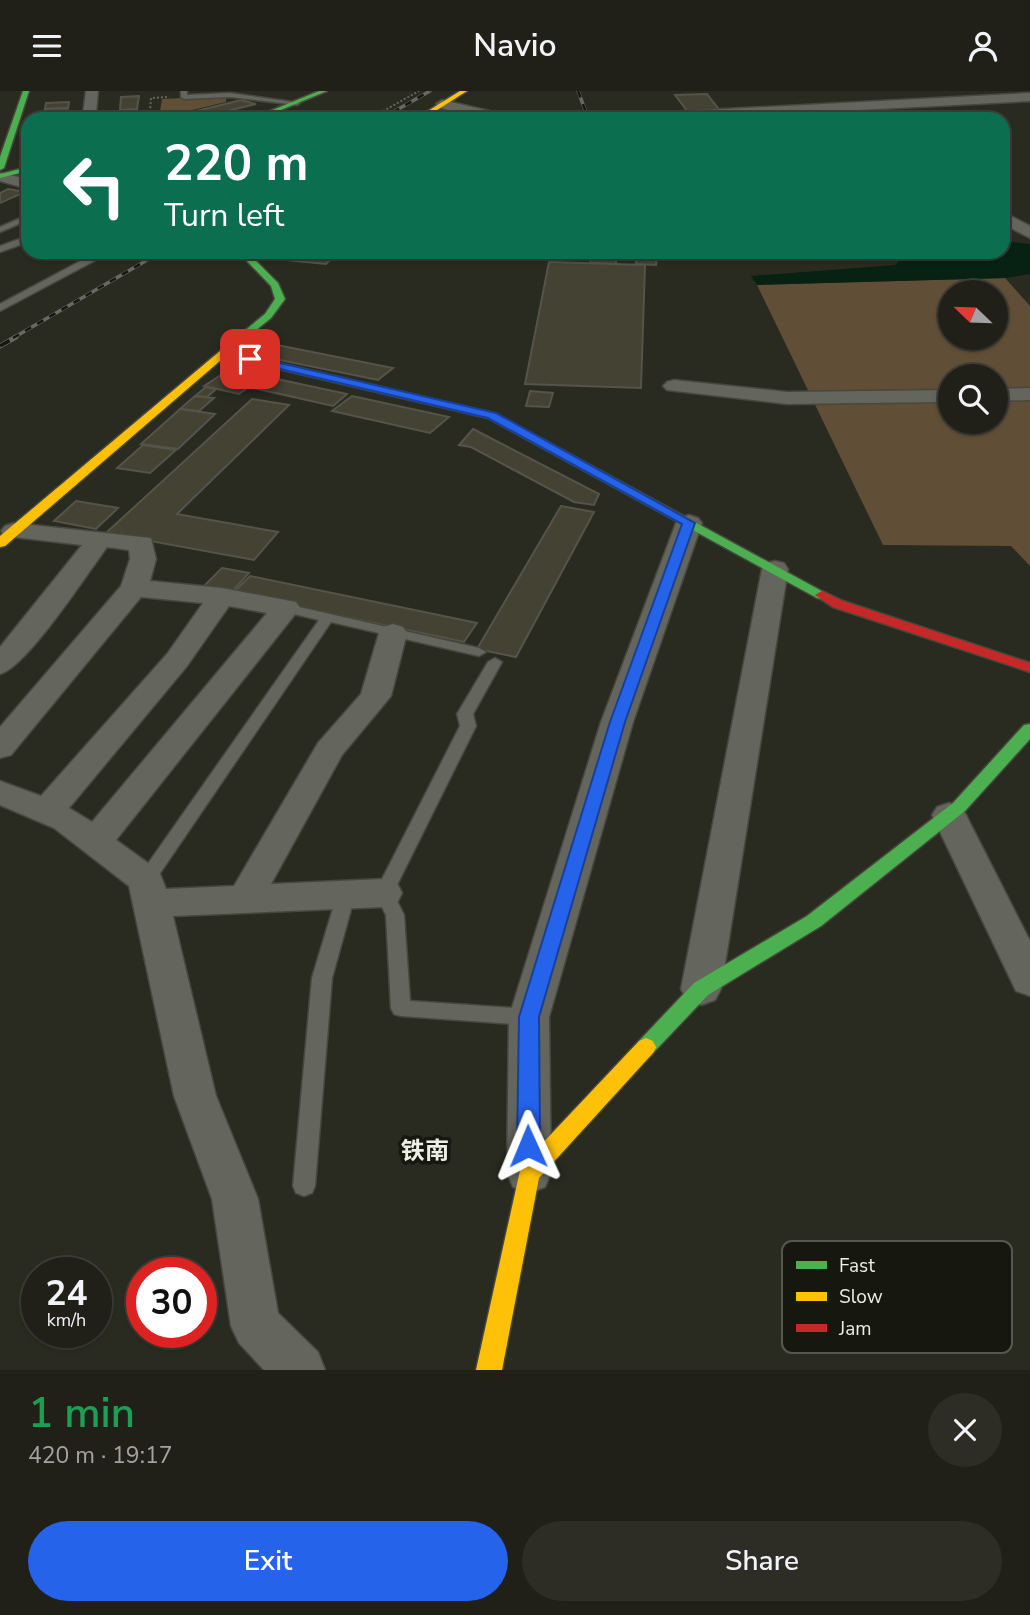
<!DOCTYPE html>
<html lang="en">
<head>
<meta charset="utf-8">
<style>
	body { margin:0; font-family:"Nunito Sans","Noto Sans SC",sans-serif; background:#2d2d25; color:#f1f3f6; height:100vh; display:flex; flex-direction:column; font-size:26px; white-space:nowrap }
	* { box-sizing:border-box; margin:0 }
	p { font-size:23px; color:#a2a3a2 }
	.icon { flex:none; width:38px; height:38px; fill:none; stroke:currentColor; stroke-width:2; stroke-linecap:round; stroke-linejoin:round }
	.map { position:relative; height:1279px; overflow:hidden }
	.drawer { display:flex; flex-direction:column; background:#202018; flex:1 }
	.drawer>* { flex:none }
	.hud { position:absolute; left:21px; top:21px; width:989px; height:147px; border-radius:21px; box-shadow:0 2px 5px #0004,0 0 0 2px #3d3e37; background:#0b6e4f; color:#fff; overflow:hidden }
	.needle { width:46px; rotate:293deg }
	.controls { position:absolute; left:938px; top:189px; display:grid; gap:14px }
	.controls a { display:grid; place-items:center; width:70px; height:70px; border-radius:50%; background:#202018; box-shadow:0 2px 5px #0004,0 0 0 2px #3d3e37; font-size:35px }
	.speed { position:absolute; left:21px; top:1166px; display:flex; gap:14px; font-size:35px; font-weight:700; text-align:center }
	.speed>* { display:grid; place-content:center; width:91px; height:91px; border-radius:50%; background:#202018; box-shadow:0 2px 5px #0004,0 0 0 2px #3d3e37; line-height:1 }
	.speed small { font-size:18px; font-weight:400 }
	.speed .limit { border:10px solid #d22; background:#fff; color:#111 }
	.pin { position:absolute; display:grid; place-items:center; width:60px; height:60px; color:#fff; margin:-30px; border-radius:14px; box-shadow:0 4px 10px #0006 }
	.me { position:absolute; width:77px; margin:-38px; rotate:359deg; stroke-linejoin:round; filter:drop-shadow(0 0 5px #0008) }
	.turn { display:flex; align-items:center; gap:24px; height:147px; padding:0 28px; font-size:32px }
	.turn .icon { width:91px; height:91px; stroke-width:2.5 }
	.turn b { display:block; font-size:49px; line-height:60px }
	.round { display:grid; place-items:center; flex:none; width:74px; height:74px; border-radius:37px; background:#2d2d25 }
	.headline { display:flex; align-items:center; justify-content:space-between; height:119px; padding:0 28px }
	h1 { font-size:42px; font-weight:600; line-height:52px; color:#1e9e55 }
	.action { display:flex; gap:14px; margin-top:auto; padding:14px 28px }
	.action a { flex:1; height:80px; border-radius:42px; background:#2563eb; color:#fff; font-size:28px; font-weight:600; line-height:80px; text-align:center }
	.action a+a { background:#2d2d25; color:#f1f3f6 }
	header { display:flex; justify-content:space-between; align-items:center; height:91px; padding:0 28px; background:#202018; font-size:32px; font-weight:600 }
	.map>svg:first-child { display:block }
</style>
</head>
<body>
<header><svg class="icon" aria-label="menu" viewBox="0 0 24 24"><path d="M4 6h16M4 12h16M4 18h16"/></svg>Navio<svg class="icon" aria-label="person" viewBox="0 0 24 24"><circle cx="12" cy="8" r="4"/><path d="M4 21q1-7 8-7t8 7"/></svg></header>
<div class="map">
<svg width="1030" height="1279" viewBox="0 0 1030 1279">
	<rect width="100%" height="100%" fill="#2a2b20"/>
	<g fill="#614e36" fill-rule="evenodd">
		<path d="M 226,5 L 226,11 L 159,27 L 162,8 Z"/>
		<path d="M 1005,187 L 1030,215 L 1030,475 L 1011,455 L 883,454 L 757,194 ZM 950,201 L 996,201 L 996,247 L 950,247 ZM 950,285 L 996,285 L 996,331 L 950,331 Z"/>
	</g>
	<path fill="#072212" d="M 1003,150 L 1030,153 L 1030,183 L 1005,187 L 757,194 L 751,185 L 895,174 L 903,166 L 984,165 L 981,161 L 1003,161 Z"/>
	<g fill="#444232" stroke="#55544a" stroke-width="2">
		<path d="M 707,3 L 721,21 L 688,21 L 675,4 Z"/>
		<path d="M 139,5 L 137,18 L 120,19 L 121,6 Z"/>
		<path d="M 241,9 L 256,13 L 195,28 L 164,28 Z"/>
		<path d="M 69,11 L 68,17 L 45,18 L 46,12 Z"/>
		<path d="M 68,17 L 64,28 L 42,28 L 45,18 Z"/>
		<path d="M 8,98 L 25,101 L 0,112 L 0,102 Z"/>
		<path d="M 283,161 L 338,161 L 326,173 L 275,168 Z"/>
		<path d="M 551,161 L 637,161 L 637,166 L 551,163 Z"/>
		<path d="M 637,161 L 657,161 L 656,174 L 636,173 Z"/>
		<path d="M 591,165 L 616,165 L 616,173 L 590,172 Z"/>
		<path d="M 549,171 L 645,174 L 641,297 L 525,293 Z"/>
		<path d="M 272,253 L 393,277 L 378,289 L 255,264 Z"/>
		<path d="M 230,278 L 347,303 L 333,315 L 249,296 L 239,303 L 204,295 Z"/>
		<path d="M 206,296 L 216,298 L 207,306 L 195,305 Z"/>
		<path d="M 530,300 L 553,302 L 549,316 L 526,315 Z"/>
		<path d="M 195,305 L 214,307 L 199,320 L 180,318 Z"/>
		<path d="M 352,305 L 449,326 L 430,342 L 332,320 Z"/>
		<path d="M 252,308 L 289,314 L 177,423 L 278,441 L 254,469 L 106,442 Z"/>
		<path d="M 180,318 L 215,323 L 178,358 L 141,353 Z"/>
		<path d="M 473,338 L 599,403 L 594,414 L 574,411 L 471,356 L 459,354 Z"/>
		<path d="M 143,354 L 176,359 L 150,382 L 117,377 Z"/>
		<path d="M 76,410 L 118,417 L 96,438 L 54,430 Z"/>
		<path d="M 561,415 L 594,421 L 516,566 L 477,558 Z"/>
		<path d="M 222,477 L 249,482 L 228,505 L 200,499 Z"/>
		<path d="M 250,485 L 477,532 L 464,551 L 233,502 Z"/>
	</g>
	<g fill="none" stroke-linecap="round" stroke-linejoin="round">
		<g stroke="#46473d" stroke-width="3">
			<g id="lane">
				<path d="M 181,0 L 187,0 L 187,4 L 230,2 L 300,12 L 297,14 L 230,6 L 184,8 L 181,6 Z"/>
				<path d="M 28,124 L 28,129 L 0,141 L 0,136 Z"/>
				<path d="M 28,145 L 28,151 L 0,161 L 0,155 Z"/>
				<path d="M 92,161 L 101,161 L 94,170 L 0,220 L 0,213 L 88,166 Z"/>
				<path d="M 286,513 L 479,557 L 486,561 L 479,565 L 331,531 L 152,794 L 140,794 L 137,789 L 140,784 L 319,529 L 281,520 L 279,517 L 281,514 Z"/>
				<path d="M 495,567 L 502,571 L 473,623 L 476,635 L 393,802 L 404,824 L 410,910 L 529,918 L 536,920 L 539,926 L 536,932 L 529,934 L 401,925 L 394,923 L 391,917 L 386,824 L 375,802 L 460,635 L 457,623 L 488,571 Z"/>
				<path d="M 346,797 L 352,799 L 355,804 L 332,887 L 315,1095 L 312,1102 L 304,1105 L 296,1102 L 293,1095 L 312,887 L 337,804 L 340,799 Z"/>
			</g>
		</g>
		<g stroke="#46473d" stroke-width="3">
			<g id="street">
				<path d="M 86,0 L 98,0 L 96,22 L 103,28 L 88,28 L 83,23 Z"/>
				<path d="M 1030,2 L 1030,10 L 688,28 L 607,28 L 614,24 Z"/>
				<path d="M 442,9 L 511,25 L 513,28 L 478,28 L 438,16 L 436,13 Z"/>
				<path d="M 0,82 L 28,88 L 28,98 L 0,90 Z"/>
				<path d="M 1003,121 L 1030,135 L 1030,147 L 1003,133 Z"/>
				<path d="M 674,289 L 787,301 L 950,299 L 950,311 L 787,313 L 667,299 L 663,295 L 667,291 Z"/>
				<path d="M 1030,297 L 1030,309 L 996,310 L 996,298 Z"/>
				<path d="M 689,424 L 698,427 L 702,432 L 633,631 L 549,926 L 551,1082 L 545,1096 L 529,1102 L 513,1096 L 507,1082 L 509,926 L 601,631 L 676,432 L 680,427 Z"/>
				<path d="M 14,432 L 151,447 L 156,468 L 150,490 L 222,497 L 296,511 L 300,517 L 116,749 L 159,780 L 166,798 L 234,795 L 318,652 L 361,603 L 379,542 L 383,536 L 393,533 L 403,536 L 407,542 L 391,605 L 342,664 L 271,793 L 384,788 L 397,792 L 402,802 L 397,812 L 384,816 L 173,825 L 216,1005 L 258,1108 L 278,1222 L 318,1261 L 325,1279 L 264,1279 L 239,1252 L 231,1235 L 212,1108 L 174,1005 L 129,795 L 54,737 L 0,714 L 0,690 L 41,705 L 167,563 L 203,512 L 141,506 L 11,664 L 0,667 L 0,636 L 121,495 L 130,468 L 129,459 L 107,456 C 87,483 27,576 0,583 L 0,556 L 82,454 L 5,445 L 1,440 L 5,435 ZM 229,515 L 267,522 L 92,731 L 69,717 L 187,575 Z"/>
				<path d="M 775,470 L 784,472 L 788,478 L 721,898 L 715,909 L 701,914 L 687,909 L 681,898 L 762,478 L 766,472 Z"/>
				<path d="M 949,712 L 961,716 L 966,724 L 1030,850 L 1030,905 L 1016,900 L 932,724 L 937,716 Z"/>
			</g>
		</g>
		<g stroke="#46473d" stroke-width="3">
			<g id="fast">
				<path d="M 23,0 L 29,0 L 4,77 L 0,79 L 0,66 Z"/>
				<path d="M 319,0 L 327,0 L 259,28 L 250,28 Z"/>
				<path d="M 28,76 L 28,80 L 0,87 L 0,83 Z"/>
				<path d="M 246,161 L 254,161 L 253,167 L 278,192 L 285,208 L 271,227 L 230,260 L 225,257 L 226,255 L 265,223 L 275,208 L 271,195 L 245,168 Z"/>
				<path d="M 223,259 L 496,323 L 829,504 L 822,508 L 817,507 L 488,327 L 219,264 L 218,262 Z"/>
				<path d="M 1030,633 L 1030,648 L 965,720 L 821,835 L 708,904 L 653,962 L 646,965 L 639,962 L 636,956 L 639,950 L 694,892 L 807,825 L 953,712 L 1024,634 Z"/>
			</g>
		</g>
		<g stroke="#46473d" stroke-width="3">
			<g id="slow">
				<path d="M 460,0 L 467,0 L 423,28 L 415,28 Z"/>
				<path d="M 226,255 L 235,257 L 5,455 L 0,456 L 0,445 Z"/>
				<path d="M 646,947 L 653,950 L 656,956 L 653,962 L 539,1087 L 502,1279 L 476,1279 L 521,1075 L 639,950 Z"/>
			</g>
		</g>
		<g stroke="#46473d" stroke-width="3">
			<path id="jam" d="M 822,500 L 843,510 L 1030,572 L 1030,581 L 833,516 L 815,504 Z"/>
		</g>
		<g stroke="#64655c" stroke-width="2" stroke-dasharray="2 2" stroke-linecap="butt">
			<path d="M 113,22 L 150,20 L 151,7 L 169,6"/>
			<path d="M 206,28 L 235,21"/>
			<path d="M 369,28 L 419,0"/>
		</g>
		<use href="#lane" fill="#64655c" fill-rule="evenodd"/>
		<use href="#street" fill="#64655c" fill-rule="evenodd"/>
		<use href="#fast" fill="#4caf50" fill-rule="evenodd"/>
		<use href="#slow" fill="#ffc107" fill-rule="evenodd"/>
		<use href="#jam" fill="#c62828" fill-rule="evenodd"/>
		<g stroke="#686961" stroke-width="3.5">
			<g id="rail-far1">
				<path d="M 578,0 L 587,24"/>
				<path d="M 381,28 L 430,0"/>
				<path d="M 13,247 L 161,161"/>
			</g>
		</g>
		<g stroke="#686961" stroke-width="5">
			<path id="rail" d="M 0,255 L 16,246"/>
		</g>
		<use href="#rail-far1" stroke="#16170e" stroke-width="2.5" stroke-dasharray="7" stroke-linecap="butt"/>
		<use href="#rail" stroke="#16170e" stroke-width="3.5" stroke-dasharray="11" stroke-linecap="butt"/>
	</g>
	<path fill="#2563eb" stroke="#184099" stroke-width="2" d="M 250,265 L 496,322 L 695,432 L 625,631 L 539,926 L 540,1055 L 536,1062 L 528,1065 L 521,1062 L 517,1055 L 519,926 L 610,631 L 682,433 L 488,327 L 246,270 L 245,268 Z"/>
	<g text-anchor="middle" stroke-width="7" stroke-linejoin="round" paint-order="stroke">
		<g font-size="24" font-weight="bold" fill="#edefe2" stroke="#16170e">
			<text x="425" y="1068">铁南</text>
		</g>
	</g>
	<rect x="782" y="1150" width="230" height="112" rx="10" fill="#16170e" stroke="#56584e" stroke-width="2"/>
	<rect x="796" y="1170" width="31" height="8" fill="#4caf50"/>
	<rect x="796" y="1201" width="31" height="9" fill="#ffc107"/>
	<rect x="796" y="1233" width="31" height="8" fill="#c62828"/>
	<g font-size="19" fill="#edefe2">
		<text x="839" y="1181">Fast</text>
		<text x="839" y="1212">Slow</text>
		<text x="839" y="1244">Jam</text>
	</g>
</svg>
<div class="controls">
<a><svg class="needle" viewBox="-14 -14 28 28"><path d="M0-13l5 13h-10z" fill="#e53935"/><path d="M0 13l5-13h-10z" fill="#a2a3a2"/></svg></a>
<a><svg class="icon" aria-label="search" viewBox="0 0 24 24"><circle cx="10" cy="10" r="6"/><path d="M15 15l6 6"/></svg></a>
</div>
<div class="speed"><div>24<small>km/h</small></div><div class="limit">30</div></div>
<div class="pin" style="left:250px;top:268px;background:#d93025"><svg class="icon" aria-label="arrive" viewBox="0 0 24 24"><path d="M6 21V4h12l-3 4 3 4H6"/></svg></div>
<svg class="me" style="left:528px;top:1055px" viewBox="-20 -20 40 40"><path d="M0-17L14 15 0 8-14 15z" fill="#2563eb" stroke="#fff" stroke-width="4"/></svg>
<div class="hud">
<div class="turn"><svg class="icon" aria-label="left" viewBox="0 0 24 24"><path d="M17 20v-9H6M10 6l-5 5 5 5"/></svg><div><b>220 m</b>Turn left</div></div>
</div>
</div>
<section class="drawer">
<div class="headline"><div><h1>1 min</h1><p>420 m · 19:17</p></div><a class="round"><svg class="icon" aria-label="close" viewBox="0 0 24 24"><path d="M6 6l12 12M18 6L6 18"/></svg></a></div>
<div class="action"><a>Exit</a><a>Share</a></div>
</section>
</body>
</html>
